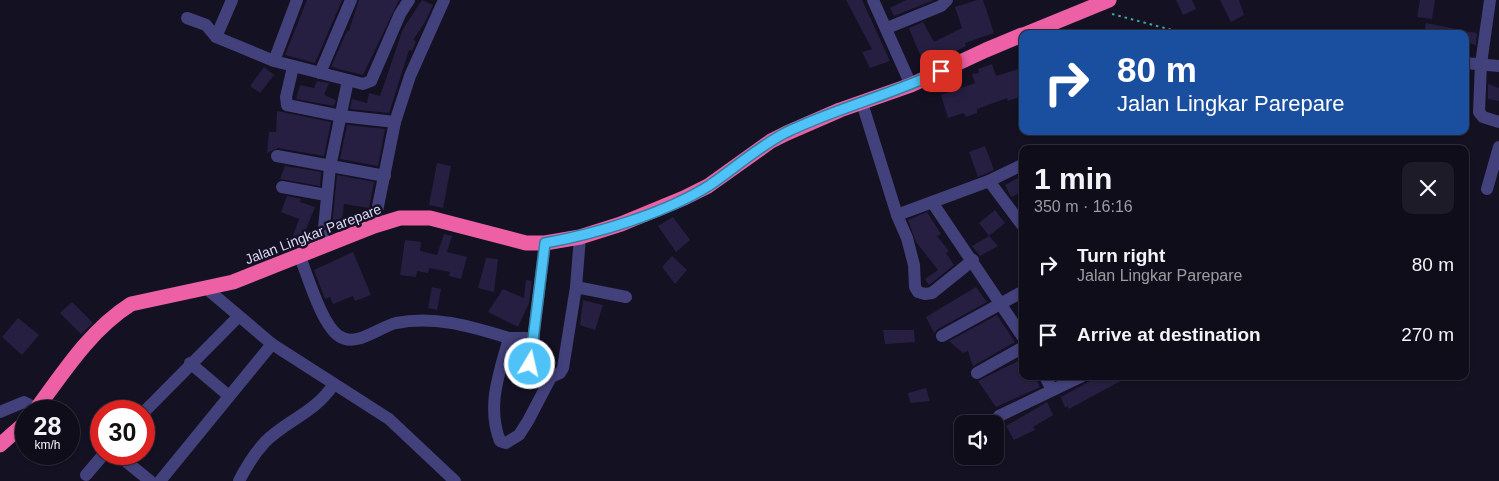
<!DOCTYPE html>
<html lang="en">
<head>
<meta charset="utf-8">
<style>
	body { margin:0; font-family:Arial,sans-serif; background:#1d1b27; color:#f1f3f6; height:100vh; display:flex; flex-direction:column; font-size:19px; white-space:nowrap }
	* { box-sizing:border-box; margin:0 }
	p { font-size:16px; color:#9b9ca2 }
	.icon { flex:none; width:28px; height:28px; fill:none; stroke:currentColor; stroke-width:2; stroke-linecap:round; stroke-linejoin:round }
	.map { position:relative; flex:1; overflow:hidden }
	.side { position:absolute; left:1019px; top:145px; width:450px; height:235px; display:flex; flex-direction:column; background:#0f0d1a; border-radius:10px; box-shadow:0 1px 4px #0004,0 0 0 1px #2f2d39 }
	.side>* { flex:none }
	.guide { position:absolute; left:1019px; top:30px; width:450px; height:105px; border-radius:10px; box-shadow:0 1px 4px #0004,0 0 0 1px #2f2d39; background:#1a4fa0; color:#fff; overflow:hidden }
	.controls { position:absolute; left:954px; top:415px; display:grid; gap:10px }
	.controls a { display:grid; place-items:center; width:50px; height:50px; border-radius:10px; background:#0f0d1a; box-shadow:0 1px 4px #0004,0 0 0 1px #2f2d39; font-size:25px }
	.speed { position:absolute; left:15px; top:400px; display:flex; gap:10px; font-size:25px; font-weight:700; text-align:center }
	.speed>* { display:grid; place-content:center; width:65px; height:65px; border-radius:50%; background:#0f0d1a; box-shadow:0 1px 4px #0004,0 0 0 1px #2f2d39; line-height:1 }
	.speed small { font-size:12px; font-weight:400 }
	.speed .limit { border:8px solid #d22; background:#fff; color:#111 }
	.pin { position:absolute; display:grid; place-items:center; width:42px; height:42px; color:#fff; margin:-21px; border-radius:10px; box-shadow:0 2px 8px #0006 }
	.me { position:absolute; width:55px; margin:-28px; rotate:9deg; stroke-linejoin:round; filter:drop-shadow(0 0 4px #0008) }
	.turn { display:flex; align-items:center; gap:18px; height:105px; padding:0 15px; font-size:22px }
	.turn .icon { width:65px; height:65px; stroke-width:2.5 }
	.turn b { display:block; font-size:35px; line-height:42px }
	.round { display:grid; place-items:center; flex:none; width:52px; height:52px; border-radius:10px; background:#1d1b27 }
	.summary { display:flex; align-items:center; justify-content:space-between; height:85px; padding:0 15px }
	h1 { font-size:30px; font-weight:600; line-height:38px }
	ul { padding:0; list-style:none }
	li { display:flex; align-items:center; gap:15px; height:70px; padding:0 15px }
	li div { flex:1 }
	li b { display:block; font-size:19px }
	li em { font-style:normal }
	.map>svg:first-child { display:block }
</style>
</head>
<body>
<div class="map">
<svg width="1499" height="481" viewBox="0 0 1499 481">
	<rect width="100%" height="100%" fill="#141123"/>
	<g fill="#261f42">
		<path d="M 307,0 L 342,0 L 315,63 L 285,55 Z"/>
		<path d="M 359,0 L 399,0 L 363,75 L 331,67 L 347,31 L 349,31 Z"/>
		<path d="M 422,0 L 433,5 L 425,22 L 413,40 L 416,41 L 412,51 L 409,50 L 389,113 L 350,109 L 352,99 L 367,103 L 369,93 L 380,96 L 403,29 Z"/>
		<path d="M 846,0 L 862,0 L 890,61 L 870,68 L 862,52 L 872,49 Z"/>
		<path d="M 906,0 L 934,0 L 894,16 L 890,8 Z"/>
		<path d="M 977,0 L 983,0 L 994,33 L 965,43 L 966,46 L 925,67 L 909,28 L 923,22 L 934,42 L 962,28 L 955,7 Z"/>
		<path d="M 1176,0 L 1192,0 L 1196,9 L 1183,15 Z"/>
		<path d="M 1220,0 L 1239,0 L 1244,15 L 1231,22 Z"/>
		<path d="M 1420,0 L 1435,0 L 1432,19 L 1417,17 Z"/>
		<path d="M 1426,23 L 1461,30 L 1460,34 L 1424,34 Z"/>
		<path d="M 1465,31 L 1477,33 L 1476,45 L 1465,42 Z"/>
		<path d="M 992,64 L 996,76 L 1022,68 L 1022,96 L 1008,101 L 1007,98 L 977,109 L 977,113 L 966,117 L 964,113 L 948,118 L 941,95 L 975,83 L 972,74 L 979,73 L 978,69 Z"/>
		<path d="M 264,67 L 274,75 L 260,93 L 250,86 Z"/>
		<path d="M 317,81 L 329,83 L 324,95 L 336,100 L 334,106 L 296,99 L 300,85 L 314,88 Z"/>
		<path d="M 1488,84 L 1499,88 L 1499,101 L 1488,99 Z"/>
		<path d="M 277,111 L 331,122 L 324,156 L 278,148 L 267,153 L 269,132 L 276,132 Z"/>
		<path d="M 347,125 L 385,129 L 378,166 L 340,159 Z"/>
		<path d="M 985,146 L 994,170 L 978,177 L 969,152 Z"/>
		<path d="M 437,163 L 451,166 L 443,208 L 429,205 Z"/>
		<path d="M 285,166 L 321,172 L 320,186 L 280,179 Z"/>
		<path d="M 337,175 L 374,182 L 369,208 L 344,204 L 341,228 L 332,227 Z"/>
		<path d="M 1022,176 L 1022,192 L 1011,197 L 1005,185 Z"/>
		<path d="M 287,196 L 301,199 L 300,202 L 315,207 L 302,239 L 293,236 L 299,219 L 281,212 Z"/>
		<path d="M 995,210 L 1005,223 L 989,236 L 979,223 Z"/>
		<path d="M 927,212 L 941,234 L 937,236 L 949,251 L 946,253 L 954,265 L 929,285 L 925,279 L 938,270 L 916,242 L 908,220 Z"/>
		<path d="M 673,217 L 690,240 L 676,252 L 658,226 Z"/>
		<path d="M 444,234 L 452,236 L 447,252 L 467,257 L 461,279 L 449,276 L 450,272 L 429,268 L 428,273 L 417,271 L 416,277 L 400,275 L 405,240 L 421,242 L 420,251 L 437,255 Z"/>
		<path d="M 989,236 L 998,246 L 980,256 L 972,246 Z"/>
		<path d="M 353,252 L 371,295 L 355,301 L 353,296 L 333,304 L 330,297 L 325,299 L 314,270 Z"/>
		<path d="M 672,256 L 687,270 L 675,284 L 662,267 Z"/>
		<path d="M 486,258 L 498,259 L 494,292 L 478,288 Z"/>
		<path d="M 526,280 L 532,281 L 529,303 L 518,327 L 488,312 L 503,289 L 524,298 Z"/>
		<path d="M 432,287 L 441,289 L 437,310 L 428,308 Z"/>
		<path d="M 976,287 L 987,302 L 938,329 L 934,333 L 926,317 Z"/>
		<path d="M 583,300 L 603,305 L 595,330 L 580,325 Z"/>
		<path d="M 72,302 L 93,323 L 81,334 L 60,313 Z"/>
		<path d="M 997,315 L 1015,342 L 973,366 L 968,351 L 963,353 L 949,341 Z"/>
		<path d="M 18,318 L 39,335 L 22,355 L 2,337 Z"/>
		<path d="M 883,330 L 914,330 L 915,342 L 885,344 Z"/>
		<path d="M 1022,359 L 1022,376 L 1035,376 L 1040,387 L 996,407 L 978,381 Z"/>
		<path d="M 1099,376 L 1130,376 L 1069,409 L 1067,406 L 1065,408 L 1061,397 Z"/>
		<path d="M 926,388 L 930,401 L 910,403 L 908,393 Z"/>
		<path d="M 1047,402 L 1053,415 L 1033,427 L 1035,430 L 1014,440 L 1006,426 Z"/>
	</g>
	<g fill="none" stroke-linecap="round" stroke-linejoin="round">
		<path stroke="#3da9a2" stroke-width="2" stroke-dasharray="2.5 4" stroke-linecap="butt" d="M 1112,14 L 1187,34"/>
		<g stroke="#43417c" stroke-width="12">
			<path d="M 232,0 L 216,37 L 274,61"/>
			<path d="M 297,0 L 274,61 L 348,80 L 330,167 L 322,248"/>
			<path d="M 873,0 L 911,85"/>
			<path d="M 1490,0 L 1481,64 L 1479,112 L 1483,117 L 1499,122"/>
			<path d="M 187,18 L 206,25 L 216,37"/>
			<path d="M 887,28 L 941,6 L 947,0"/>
			<path d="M 1465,63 L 1499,66"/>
			<path d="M 293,67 L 286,97 L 287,105 L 341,116 L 395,122"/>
			<path d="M 320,73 L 351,0"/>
			<path d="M 348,80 L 363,84 L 371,81 L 400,14 L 409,0"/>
			<path d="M 862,103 L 897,215 L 907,238 L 914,265 L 915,287 L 918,292 L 925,294 L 932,293 L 973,260"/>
			<path d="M 277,156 L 385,176"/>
			<path d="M 989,181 L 1022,225"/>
			<path d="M 282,187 L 326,195"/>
			<path d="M 1487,189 L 1499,147"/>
			<path d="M 932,202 L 1022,336"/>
			<path d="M 897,215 L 989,181 L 1022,165"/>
			<path d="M 374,226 L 395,122 L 410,76 L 444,0"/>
			<path d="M 545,243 L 530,364 L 533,372 L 551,377"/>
			<path d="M 300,257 C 308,277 322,325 339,336 C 356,348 379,327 396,323 C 435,315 472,327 509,338 C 500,371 486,406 500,441 L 506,443 L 519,435 L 528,421 L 551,377 L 560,373 L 563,368 L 576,287 L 580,237"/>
			<path d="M 576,287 L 626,297"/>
			<path d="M 207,289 L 272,344 L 389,419 L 455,481"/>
			<path d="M 942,336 L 1022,292"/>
			<path d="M 509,338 L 534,338"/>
			<path d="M 190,363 L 229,396"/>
			<path d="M 977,373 L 1022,348"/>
			<path d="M 1045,376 L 1052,390"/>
			<path d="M 0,412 L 24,402 L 37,409"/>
			<path d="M 144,412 L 238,317"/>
			<path d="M 999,416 L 1082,376"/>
			<path d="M 117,454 L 150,481"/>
			<path d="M 86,475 L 104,454"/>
			<path d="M 160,481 L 272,344"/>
			<path d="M 239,481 C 246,467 255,453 265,442 C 288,419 314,414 334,384"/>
		</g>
		<g stroke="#ed60a5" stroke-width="15">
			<path d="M 1026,34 L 1109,0"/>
			<path d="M 35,411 C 63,373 90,330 131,304 L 233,282 L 374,226 L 400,218 L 430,218 L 526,243 L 545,243 L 580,237 L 621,224 L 684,198 L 708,186 L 771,141 L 787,133 L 840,110 L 911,85 L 986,50 L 1022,35"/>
			<path d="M 0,445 L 26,422"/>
		</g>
	</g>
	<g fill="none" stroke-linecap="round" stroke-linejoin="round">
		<g stroke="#337fa1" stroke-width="12">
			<path id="route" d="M 530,364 L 545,243 C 596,234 666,213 710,185 C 735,168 758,147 785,133 C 836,108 891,95 941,71"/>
		</g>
		<use href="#route" stroke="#4fc3f7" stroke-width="9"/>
	</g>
	<g text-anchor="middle" stroke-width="5" stroke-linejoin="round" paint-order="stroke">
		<g font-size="14" fill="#dbd8fa" stroke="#141123">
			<text transform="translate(313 234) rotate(-21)" y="5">Jalan Lingkar Parepare</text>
		</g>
	</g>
</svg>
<div class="controls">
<a><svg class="icon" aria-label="sound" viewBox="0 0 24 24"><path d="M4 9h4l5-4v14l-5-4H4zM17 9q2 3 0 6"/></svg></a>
</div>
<div class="speed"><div>28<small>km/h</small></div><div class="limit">30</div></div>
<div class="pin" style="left:941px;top:71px;background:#d93025"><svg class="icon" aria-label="arrive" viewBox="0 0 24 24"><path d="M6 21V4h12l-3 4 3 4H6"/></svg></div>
<svg class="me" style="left:530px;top:364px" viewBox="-20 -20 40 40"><circle r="17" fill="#4fc3f7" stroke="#fff" stroke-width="3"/><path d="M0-11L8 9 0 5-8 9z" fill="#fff"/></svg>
<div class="guide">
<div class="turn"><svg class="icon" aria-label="right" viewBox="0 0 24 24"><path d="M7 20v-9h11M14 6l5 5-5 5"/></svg><div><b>80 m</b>Jalan Lingkar Parepare</div></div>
</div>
<section class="side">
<div class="summary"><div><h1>1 min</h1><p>350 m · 16:16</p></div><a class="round"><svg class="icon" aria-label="close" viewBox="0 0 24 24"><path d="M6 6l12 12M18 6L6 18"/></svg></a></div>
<ul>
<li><svg class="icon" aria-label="right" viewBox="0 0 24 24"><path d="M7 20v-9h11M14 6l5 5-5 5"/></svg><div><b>Turn right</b><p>Jalan Lingkar Parepare</p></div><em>80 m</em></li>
<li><svg class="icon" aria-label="arrive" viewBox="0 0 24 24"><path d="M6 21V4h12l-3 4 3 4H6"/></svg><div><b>Arrive at destination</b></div><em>270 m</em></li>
</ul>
</section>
</div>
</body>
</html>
